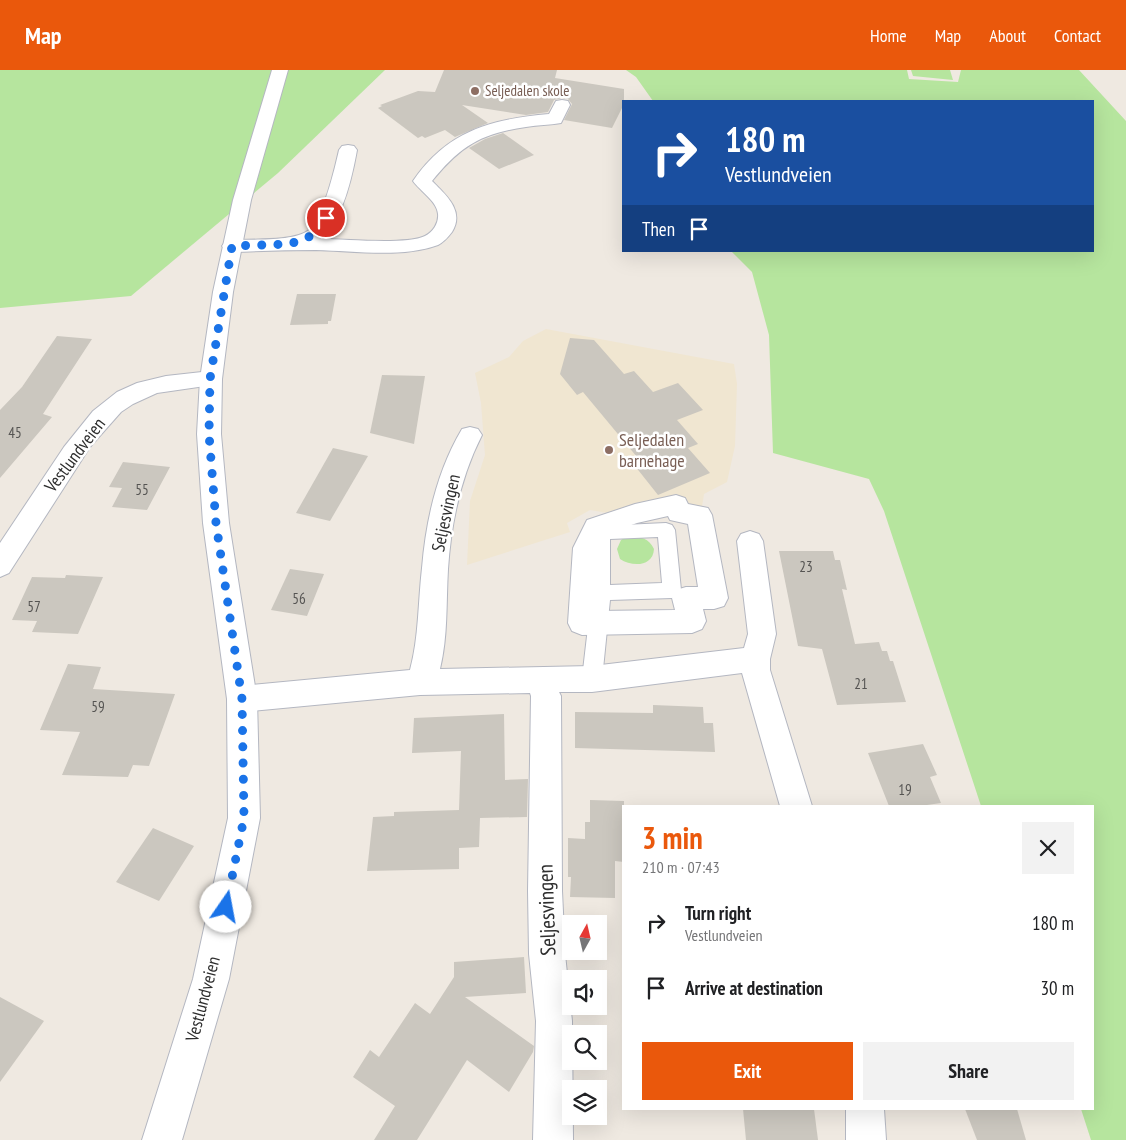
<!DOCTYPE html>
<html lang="en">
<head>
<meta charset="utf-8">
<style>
	body { margin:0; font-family:"PT Sans Narrow",sans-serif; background:#f2f2f2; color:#202124; height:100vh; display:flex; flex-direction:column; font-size:19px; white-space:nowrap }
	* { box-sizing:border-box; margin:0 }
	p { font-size:16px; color:#757577 }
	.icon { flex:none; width:28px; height:28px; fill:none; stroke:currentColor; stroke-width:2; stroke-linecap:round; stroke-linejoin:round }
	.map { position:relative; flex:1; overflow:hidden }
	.panel { position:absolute; left:622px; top:735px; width:472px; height:305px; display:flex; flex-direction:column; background:#fff; border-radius:0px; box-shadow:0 5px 20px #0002 }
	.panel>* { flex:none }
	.guide { position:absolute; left:622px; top:30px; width:472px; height:152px; border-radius:0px; box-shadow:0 5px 20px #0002; background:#1a4fa0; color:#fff; overflow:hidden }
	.needle { width:32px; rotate:8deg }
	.buttons { position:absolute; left:562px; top:845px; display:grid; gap:10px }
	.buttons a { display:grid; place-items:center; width:45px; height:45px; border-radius:0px; background:#fff; box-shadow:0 5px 20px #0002; font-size:25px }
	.pin { position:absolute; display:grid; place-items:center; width:42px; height:42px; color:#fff; margin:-21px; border:2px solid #fff; border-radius:50%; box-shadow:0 1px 5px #0007 }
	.me { position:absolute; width:55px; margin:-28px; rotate:12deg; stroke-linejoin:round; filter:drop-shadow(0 0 4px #0008) }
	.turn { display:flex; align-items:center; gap:18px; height:105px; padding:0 20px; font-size:22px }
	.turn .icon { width:65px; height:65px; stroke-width:2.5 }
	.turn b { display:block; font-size:35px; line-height:42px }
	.then { display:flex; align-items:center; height:48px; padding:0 20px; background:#0003; gap:10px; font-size:19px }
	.round { display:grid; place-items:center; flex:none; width:52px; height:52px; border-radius:0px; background:#f2f2f2 }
	.head { display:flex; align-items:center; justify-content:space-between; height:85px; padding:0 20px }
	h1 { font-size:30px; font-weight:600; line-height:38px; color:#ea580c }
	.action { display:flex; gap:10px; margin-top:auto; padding:10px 20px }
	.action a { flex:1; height:58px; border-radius:0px; background:#ea580c; color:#fff; font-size:20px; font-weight:600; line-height:58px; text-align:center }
	.action a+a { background:#f2f2f2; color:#202124 }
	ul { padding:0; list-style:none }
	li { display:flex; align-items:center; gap:15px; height:65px; padding:0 20px }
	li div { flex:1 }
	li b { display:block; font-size:19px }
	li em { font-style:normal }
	header { display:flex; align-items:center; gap:30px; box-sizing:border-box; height:70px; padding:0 25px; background:#ea580c; color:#fff }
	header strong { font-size:24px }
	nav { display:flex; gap:28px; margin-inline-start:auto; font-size:18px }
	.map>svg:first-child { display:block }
</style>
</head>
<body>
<header>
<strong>Map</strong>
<nav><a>Home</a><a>Map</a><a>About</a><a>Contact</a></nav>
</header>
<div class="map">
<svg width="1126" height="1070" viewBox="0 0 1126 1070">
	<rect width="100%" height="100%" fill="#efe9e1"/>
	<path fill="#f0e6d1" d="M 546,259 L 734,294 L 737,314 L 735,376 L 727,412 L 704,424 L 701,443 L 608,443 L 590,440 L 567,453 L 570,462 L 467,495 L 470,431 L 485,385 L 481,333 L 475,303 L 509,287 L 523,271 Z"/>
	<g fill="#b6e59e">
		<path d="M 0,0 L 385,0 L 278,103 L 131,226 L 0,238 Z"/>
		<path d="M 626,0 L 907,0 L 909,9 L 958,12 L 961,0 L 1079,0 L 1126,51 L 1126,1070 L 1091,1070 L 1081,1039 L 1094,1039 L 1094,736 L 981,736 L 884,441 L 869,409 L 773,383 L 769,265 L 752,202 L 731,181 L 1094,181 L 1094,31 L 653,31 L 636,7 Z"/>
		<path d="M 911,0 L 950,0 L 953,10 L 913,6 Z"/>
		<path d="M 626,467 C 638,467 648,466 654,479 C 653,497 632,497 620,489 L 617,479 L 621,470 Z"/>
	</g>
	<g fill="#cbc7bf">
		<path d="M 444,0 L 557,0 L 555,8 L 624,19 L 624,34 L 612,58 L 564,50 L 572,34 L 568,29 L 562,28 L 554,30 L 548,42 L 526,45 L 462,35 L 488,53 L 455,67 L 445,60 L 425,68 L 422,66 L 418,68 L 378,38 L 382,36 L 380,35 L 418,21 L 435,22 Z"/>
		<path d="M 503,63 L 534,85 L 499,99 L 469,78 L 485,69 Z"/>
		<path d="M 297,224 L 336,224 L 331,251 L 328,251 L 328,254 L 290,255 Z"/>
		<path d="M 57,266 L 92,269 L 43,344 L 52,347 L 0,408 L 0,340 L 22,317 Z"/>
		<path d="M 570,268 L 594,270 L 624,304 L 634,301 L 653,322 L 678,313 L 703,340 L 677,350 L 698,374 L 688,378 L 710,403 L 658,425 L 635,396 L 642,393 L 583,322 L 577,325 L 560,304 Z"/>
		<path d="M 382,305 L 425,306 L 414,374 L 370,363 Z"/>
		<path d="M 333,378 L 368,386 L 330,451 L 296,443 Z"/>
		<path d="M 123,392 L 170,397 L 147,440 L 112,437 L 122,418 L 109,417 Z"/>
		<path d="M 779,481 L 833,481 L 835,490 L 840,490 L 847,520 L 842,519 L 855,574 L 879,572 L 882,581 L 887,581 L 890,591 L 893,591 L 906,632 L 837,635 L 822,579 L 798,576 Z"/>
		<path d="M 290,499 L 324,504 L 307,546 L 271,540 Z"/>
		<path d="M 66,505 L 103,507 L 78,564 L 32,562 L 37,551 L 12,550 L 32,507 L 65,508 Z"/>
		<path d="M 68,594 L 101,597 L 93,619 L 175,624 L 149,696 L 133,695 L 128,707 L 62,705 L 80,662 L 40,660 Z"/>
		<path d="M 653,635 L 703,637 L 704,653 L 713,653 L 715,682 L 575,678 L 575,642 L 653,643 Z"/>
		<path d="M 504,644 L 505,710 L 528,709 L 527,747 L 480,748 L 479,777 L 459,778 L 459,799 L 367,801 L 373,747 L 394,746 L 394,742 L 459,740 L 461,681 L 412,683 L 414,648 Z"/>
		<path d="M 923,674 L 937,705 L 930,707 L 941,733 L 920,736 L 889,736 L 868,683 Z"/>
		<path d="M 590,730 L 624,731 L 624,792 L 615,791 L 615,828 L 570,827 L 571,807 L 568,807 L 568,768 L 585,769 L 585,752 L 590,752 Z"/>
		<path d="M 153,758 L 194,776 L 159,831 L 116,812 Z"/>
		<path d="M 524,887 L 526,923 L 465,927 L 534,976 L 533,982 L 509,1022 L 467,990 L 417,1070 L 374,1070 L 395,1036 L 353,1007 L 370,980 L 379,987 L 415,933 L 430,944 L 454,907 L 454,892 Z"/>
		<path d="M 0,927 L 44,951 L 0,1012 Z"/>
		<path d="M 743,1039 L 814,1039 L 818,1070 L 746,1070 Z"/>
		<path d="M 965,1039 L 1017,1039 L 1026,1070 L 977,1070 Z"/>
	</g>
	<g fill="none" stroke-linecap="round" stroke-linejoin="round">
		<g stroke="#b4b7c1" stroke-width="2">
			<path id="lane" d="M 666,453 L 672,455 L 675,460 L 681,520 L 679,525 L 672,528 L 610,530 L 602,609 L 599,615 L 592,618 L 585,615 L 582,609 L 592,523 L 592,463 L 595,458 L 601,456 ZM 658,467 L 662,513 L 610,515 L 610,469 Z"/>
		</g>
		<g stroke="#b4b7c1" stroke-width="2">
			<g id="street">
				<path d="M 562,30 L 568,31 L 570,35 L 561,53 C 550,55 538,55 526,57 C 482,63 460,76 432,111 C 446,125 465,141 452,162 C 449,166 444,172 438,175 C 404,188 353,181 316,180 C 288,180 260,181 232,182 L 225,180 L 222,176 L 225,172 L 232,170 C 251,169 294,172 309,160 C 323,148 335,98 339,80 L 342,76 L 348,75 L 354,76 L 357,80 C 352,108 343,148 322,169 C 345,169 407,175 425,166 C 433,162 439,153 438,144 C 437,131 420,121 413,111 C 447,61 491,49 549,44 L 556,31 Z"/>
				<path d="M 211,301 L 219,304 L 222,309 L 219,314 L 157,323 L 133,334 L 121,342 L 90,377 L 9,503 L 0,507 L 0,473 L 64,377 L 93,341 L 117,322 L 137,313 L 166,306 Z"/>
				<path d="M 470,357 L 478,359 L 482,365 C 461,406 451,453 448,499 C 446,533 448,566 440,599 L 592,596 L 744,578 L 748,564 L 737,471 L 741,464 L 750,461 L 759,464 L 763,471 L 776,564 L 770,589 L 770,600 L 812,736 L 780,736 L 742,603 L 592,622 L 559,622 L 561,626 L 562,821 L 565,884 L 572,951 L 573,1070 L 533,1070 L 536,951 L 529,884 L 528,821 L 531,626 L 530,623 L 420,625 L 242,642 L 232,638 L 227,629 L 232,620 L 242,616 L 410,600 C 419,567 418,532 422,498 C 426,450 437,401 462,359 Z"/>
				<path d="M 676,425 L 685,428 L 688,434 L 708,438 L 712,445 L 728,528 L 724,536 L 714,539 L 703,539 L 706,551 L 702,559 L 692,563 L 582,565 L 572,561 L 568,553 L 573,478 L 587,450 L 635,434 ZM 668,446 L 670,450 L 688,454 L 698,517 L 686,517 L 676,520 L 672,528 L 675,540 L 596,541 L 599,478 L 606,464 L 637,453 Z"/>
				<path d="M 846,1039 L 884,1039 L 886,1070 L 846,1070 Z"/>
			</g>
		</g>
		<g stroke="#b4b7c1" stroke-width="2">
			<path id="secondary" d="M 272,0 L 288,0 L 251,130 L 233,222 L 222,309 L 221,364 L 229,453 L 257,629 L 260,748 L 229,909 L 182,1070 L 142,1070 L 193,909 L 228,748 L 227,629 L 203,453 L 197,364 L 200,309 L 213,222 L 233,130 Z"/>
		</g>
		<use href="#lane" fill="#fff" fill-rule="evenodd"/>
		<use href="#street" fill="#fff" fill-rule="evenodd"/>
		<use href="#secondary" fill="#fff" fill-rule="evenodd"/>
	</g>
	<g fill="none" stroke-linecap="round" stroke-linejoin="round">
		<path stroke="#1a73e8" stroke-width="9" stroke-dasharray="0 16.2" d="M 226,837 L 244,748 L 242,629 L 216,453 L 209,364 L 210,309 L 232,176 L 290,174 L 316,164 L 326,148"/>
	</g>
	<g fill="#8d6e63" stroke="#fff" stroke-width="2">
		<circle cx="475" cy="21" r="5"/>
		<circle cx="609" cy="380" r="5"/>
	</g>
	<g text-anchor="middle" stroke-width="5" stroke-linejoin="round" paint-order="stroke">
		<g font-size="15" fill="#785e54" stroke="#fff" text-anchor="start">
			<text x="485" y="26">Seljedalen skole</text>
		</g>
		<g font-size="15" fill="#555452">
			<text x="15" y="368">45</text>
			<text x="142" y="425">55</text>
			<text x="806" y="502">23</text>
			<text x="299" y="534">56</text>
			<text x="34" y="542">57</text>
			<text x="861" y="619">21</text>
			<text x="98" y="642">59</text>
			<text x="905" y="725">19</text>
		</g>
		<g font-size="18" fill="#785e54" stroke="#fff" text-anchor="start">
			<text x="619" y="376">Seljedalen<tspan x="619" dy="21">barnehage</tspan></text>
		</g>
		<g font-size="18" fill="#2e2e2e" stroke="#fff">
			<text transform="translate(75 385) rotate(-53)" y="6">Vestlundveien</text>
			<text transform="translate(446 443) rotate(-78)" y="6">Seljesvingen</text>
			<text transform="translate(203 929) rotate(-75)" y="6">Vestlundveien</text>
		</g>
		<g font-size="21" fill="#2e2e2e" stroke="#fff">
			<text transform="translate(547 840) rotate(-92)" y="7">Seljesvingen</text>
		</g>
	</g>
</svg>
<div class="buttons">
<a><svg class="needle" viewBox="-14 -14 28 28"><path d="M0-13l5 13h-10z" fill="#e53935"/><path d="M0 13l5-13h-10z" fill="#757577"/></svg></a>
<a><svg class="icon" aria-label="sound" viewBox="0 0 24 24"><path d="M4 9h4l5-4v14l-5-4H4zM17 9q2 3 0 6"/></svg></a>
<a><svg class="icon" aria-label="search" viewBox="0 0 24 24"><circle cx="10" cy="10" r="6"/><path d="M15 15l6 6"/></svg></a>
<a><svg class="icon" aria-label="layers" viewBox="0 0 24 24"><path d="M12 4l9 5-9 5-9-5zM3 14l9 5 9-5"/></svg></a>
</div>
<div class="pin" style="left:326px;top:148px;background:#d93025"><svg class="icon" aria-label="arrive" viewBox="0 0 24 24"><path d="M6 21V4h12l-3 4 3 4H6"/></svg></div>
<svg class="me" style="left:226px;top:837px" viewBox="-20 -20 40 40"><circle r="19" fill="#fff"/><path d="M0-13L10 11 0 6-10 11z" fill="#1a73e8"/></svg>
<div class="guide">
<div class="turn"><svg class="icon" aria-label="right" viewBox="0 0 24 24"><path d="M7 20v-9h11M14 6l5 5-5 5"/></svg><div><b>180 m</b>Vestlundveien</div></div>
<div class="then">Then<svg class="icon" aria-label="arrive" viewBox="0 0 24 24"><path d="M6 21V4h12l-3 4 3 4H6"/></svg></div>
</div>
<section class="panel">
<div class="head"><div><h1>3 min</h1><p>210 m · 07:43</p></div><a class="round"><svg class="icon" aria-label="close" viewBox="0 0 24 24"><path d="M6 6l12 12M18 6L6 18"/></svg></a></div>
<ul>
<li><svg class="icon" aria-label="right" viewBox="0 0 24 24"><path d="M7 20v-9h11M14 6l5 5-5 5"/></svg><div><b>Turn right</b><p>Vestlundveien</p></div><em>180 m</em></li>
<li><svg class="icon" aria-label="arrive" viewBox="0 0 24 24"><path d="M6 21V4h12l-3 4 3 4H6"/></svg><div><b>Arrive at destination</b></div><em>30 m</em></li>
</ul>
<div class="action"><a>Exit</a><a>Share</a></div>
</section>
</div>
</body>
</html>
